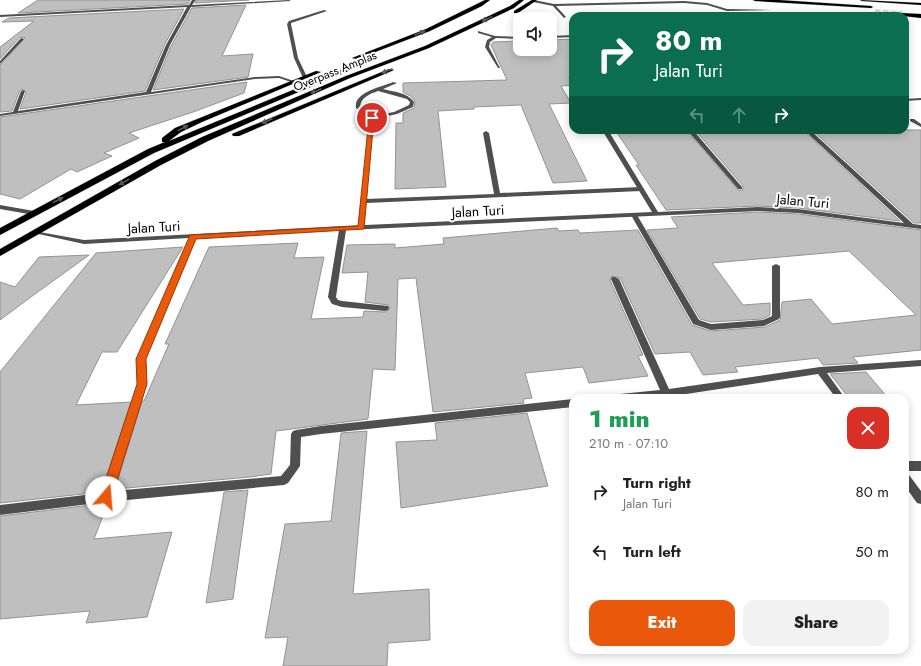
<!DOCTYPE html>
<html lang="en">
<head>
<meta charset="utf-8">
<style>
	body { margin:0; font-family:Jost,sans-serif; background:#f2f2f2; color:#222; height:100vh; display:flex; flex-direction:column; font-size:15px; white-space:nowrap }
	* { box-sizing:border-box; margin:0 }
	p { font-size:13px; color:#767676 }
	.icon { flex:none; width:22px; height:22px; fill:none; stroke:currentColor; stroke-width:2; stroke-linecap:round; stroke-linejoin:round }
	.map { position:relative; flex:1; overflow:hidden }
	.drawer { position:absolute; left:569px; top:394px; width:340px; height:260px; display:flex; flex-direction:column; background:#fff; border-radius:12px; box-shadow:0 2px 10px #0003 }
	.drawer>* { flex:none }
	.hud { position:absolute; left:569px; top:12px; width:340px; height:122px; border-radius:12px; box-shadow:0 2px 10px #0003; background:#0b6e4f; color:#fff; overflow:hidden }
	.fabs { position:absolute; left:513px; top:12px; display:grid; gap:8px }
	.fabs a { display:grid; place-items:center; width:44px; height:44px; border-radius:8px; background:#fff; box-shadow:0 2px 10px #0003; font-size:20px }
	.pin { position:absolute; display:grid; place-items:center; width:34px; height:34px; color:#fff; margin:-17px; border:2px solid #fff; border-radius:50%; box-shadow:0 1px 4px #0007 }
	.me { position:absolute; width:44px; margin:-22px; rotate:18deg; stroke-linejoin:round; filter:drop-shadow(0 0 3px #0008) }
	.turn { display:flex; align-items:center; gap:14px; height:84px; padding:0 20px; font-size:18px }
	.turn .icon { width:52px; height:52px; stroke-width:2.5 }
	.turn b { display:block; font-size:28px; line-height:34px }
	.lanes { display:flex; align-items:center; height:38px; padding:0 20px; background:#0003; justify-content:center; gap:20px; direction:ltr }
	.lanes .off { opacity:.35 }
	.round { display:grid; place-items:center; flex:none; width:42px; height:42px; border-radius:12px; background:#f2f2f2 }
	.summary { display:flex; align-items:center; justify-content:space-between; height:68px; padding:0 20px }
	h1 { font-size:24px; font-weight:800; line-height:30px; color:#1e9e55 }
	.cta { display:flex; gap:8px; margin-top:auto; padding:8px 20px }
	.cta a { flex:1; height:46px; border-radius:12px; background:#ea580c; color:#fff; font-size:16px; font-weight:800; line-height:46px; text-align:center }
	.cta a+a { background:#f2f2f2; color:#222 }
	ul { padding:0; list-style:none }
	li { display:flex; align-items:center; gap:12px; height:60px; padding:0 20px }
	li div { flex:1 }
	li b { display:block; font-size:15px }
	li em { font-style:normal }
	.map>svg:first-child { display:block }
</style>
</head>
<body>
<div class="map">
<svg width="921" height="666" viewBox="0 0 921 666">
	<rect width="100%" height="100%" fill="#fff"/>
	<g fill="#bfbfbf" stroke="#939393">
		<path d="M 38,0 L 190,0 L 188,4 L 18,13 Z"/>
		<path d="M 197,0 L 249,0 L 195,3 Z"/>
		<path d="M 246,5 L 222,56 L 253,54 L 248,77 L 153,90 L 171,46 L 192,8 Z"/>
		<path d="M 184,9 L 165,44 L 145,91 L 20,109 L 26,92 L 22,89 L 20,90 L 12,111 L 0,112 L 0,65 L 25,38 L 20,37 L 0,59 L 0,47 L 34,21 L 2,22 L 9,18 Z"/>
		<path d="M 573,39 L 573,76 L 570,76 L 569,77 L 570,81 L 573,82 L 573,85 L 561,86 L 571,103 L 549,104 L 587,181 L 553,183 L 521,105 L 474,107 L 474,109 L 438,111 L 446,187 L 395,189 L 396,123 L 403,123 L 403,113 L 414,108 L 415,102 L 412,97 L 403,92 L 403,83 L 507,80 L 491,45 L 493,42 L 520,41 L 520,49 L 550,49 L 550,40 Z"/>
		<path d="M 247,82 L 244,93 L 193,112 L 129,133 L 139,138 L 104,153 L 112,156 L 77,172 L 71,169 L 20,199 L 0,194 L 0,117 Z"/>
		<path d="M 615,130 L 686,130 L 738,190 L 743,190 L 743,186 L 695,130 L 803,130 L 900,221 L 798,208 L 758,206 L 666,210 L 636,165 L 639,165 Z"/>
		<path d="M 812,130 L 921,130 L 921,223 L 914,223 Z"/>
		<path d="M 758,212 L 798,214 L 921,230 L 921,350 L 853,357 L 858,363 L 823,365 L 818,358 L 735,367 L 738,372 L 703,375 L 690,352 L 655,354 L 620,278 L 612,276 L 610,280 L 643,355 L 638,356 L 648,376 L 589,383 L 583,367 L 525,373 L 532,398 L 523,399 L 524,403 L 433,412 L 416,278 L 398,279 L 395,370 L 373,369 L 368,419 L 276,431 L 271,474 L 250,477 L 115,489 L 142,401 L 144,401 L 169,344 L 165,344 L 209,247 L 298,243 L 294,258 L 324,257 L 311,319 L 363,317 L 364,311 L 385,312 L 390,309 L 388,305 L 365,302 L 368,272 L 342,273 L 347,245 L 395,244 L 395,248 L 444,244 L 443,238 L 557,228 L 559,231 L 578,230 L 580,233 L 638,230 L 692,325 L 711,331 L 765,327 L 780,320 L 782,302 L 811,299 L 832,324 L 916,315 L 849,251 L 712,263 L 743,305 L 770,303 L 770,315 L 763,319 L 711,322 L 700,319 L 647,230 L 678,228 L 671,217 Z"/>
		<path d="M 183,247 L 117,352 L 102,352 L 76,405 L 131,402 L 101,492 L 0,503 L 0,372 L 96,253 Z"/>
		<path d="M 89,255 L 35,294 L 0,320 L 0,282 L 15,287 L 39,257 Z"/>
		<path d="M 866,372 L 888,398 L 849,398 L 830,374 Z"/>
		<path d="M 527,413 L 548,486 L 401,508 L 396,442 L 437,440 L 435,423 Z"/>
		<path d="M 367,431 L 353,594 L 429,589 L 430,640 L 388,643 L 387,666 L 283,666 L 288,637 L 265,638 L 285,524 L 331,521 L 341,433 Z"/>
		<path d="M 248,490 L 233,599 L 206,603 L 224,492 Z"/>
		<path d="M 108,503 L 94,539 L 172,532 L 147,617 L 86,623 L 90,611 L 0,619 L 0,516 Z"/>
	</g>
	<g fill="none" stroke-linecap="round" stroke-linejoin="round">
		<path stroke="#d9d9d9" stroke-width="5.5" stroke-dasharray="5.5 2.5" stroke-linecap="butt" d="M 875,12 L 903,14"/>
		<g stroke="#dbdbdb" stroke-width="1">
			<g id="highway">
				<path d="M 485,0 L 490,0 L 482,6 L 430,31 L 357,59 L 352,58 L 426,29 Z"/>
				<path d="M 519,0 L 524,0 L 514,8 L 429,48 L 350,78 L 208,141 L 161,165 L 0,256 L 0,249 L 155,161 L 202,137 L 346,76 L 425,46 L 510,6 Z"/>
				<path d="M 532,0 L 537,0 L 518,13 L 514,13 L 514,11 Z"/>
				<path d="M 753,0 L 779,0 L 871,6 L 873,7 L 871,8 L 755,1 Z"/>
				<path d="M 860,0 L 921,3 L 921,5 L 862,1 Z"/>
				<path d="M 901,13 L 921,14 L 921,18 L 903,16 L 901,15 Z"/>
				<path d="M 368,59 L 371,61 L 370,62 L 154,153 L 0,235 L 0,228 L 148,149 L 165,142 L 162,142 L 162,138 L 175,128 L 316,71 L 321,72 L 202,122 L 181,132 L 169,141 Z"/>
				<path d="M 389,69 L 394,70 L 239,136 L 233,136 L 232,134 Z"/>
			</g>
		</g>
		<g fill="#4f4f4f" fill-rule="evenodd">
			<path d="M 534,0 L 554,4 L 684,1 L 707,3 L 727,9 L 772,10 L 727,11 L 707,5 L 684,3 L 556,6 L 566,17 L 564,18 L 553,6 L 533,2 Z"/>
			<path d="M 324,10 L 327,11 L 291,23 L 291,24 L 298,58 L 307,77 L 303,78 L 294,58 L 287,24 L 289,21 Z"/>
			<path d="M 478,31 L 495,36 L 520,37 L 520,39 L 496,38 L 490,42 L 489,47 L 500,68 L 498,68 L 485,47 L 487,40 L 492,37 L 478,33 Z"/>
			<path d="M 573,35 L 573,37 L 550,38 L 550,36 Z"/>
			<path d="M 393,82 L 397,83 L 383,89 C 394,92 407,92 414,102 L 413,107 L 397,114 L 374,119 L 366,199 L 494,194 L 483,133 L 486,131 L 489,133 L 500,193 L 641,187 L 644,189 L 641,191 L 366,203 L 364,228 L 363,229 L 359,229 L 358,228 L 370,118 L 356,108 C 353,92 382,87 393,82 ZM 378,91 L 407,99 L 410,102 L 409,105 L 394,112 L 373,116 L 360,107 C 361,97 370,94 378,91 Z"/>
			<path d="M 0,205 L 34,211 L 37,213 L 34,215 L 0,209 Z"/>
			<path d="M 634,213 L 637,215 L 699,320 L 711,324 L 763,320 L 772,316 L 772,266 L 776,264 L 780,266 L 780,317 L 779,319 L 764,326 L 711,330 L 693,324 L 631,215 Z"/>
			<path d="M 905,473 L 909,475 L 921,491 L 921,504 L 917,503 L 905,486 Z"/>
		</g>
		<g fill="#4f4f4f" fill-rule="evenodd">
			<path d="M 192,0 L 196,0 L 192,5 L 289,0 L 291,1 L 191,7 L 170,45 L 151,92 L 255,77 L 279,76 L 294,81 L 294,83 L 279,78 L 255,79 L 0,116 L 0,114 L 13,112 L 21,91 L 23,90 L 25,91 L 18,111 L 146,92 L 166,45 L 187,7 L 0,17 L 0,15 L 189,5 Z"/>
			<path d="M 21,38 L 24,39 L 0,64 L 0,61 Z"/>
			<path d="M 570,77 L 573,77 L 573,81 L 571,80 Z"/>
			<path d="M 921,98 L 921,100 L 905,101 L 905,99 Z"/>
			<path d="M 910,119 L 914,119 L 921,124 L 921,127 L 910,121 Z"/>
			<path d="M 602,130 L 608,130 L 658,212 L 758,207 L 798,209 L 904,223 L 804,130 L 810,130 L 913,224 L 921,225 L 921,229 L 798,213 L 758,211 L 346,230 L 336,297 L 338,300 L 342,301 L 388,306 L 389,308 L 388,310 L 385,311 L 342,307 L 332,304 L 328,297 L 339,230 L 196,238 L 145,359 L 146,384 L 113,491 L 281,476 L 290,465 L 291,434 L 293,431 L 296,430 L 321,426 L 573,399 L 573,407 L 321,434 L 301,437 L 300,466 L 288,483 L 284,485 L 106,502 L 0,515 L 0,505 L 102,493 L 138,384 L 137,359 L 189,238 L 84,244 L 34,233 L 34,231 L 84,240 L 343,226 L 652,212 Z"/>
			<path d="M 687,130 L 693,130 L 742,187 L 742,189 L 738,189 Z"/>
			<path d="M 612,277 L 615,277 L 619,279 L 669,389 L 820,367 L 921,360 L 921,366 L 827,373 L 845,398 L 836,398 L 818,374 L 666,397 L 653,398 L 616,398 L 617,395 L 620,394 L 660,390 L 611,279 Z"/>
			<rect x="905" y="461" width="16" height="10"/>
		</g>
		<use href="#highway" fill="#000" fill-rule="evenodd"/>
	</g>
	<defs><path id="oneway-solid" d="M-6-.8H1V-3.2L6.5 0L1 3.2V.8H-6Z"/></defs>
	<g fill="#595959">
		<use href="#oneway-solid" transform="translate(487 19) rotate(154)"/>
		<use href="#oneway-solid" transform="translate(420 33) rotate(-23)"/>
		<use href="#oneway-solid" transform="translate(387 71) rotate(158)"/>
		<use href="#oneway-solid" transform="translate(316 91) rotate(157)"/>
		<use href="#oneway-solid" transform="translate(267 121) rotate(157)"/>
		<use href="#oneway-solid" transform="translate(183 128) rotate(-28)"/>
		<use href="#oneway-solid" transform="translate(124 182) rotate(151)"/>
		<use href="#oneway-solid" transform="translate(58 200) rotate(-28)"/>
	</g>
	<path fill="#ea580c" stroke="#983908" d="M 372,117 L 374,118 L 364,229 L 196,239 L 146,359 L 147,384 L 112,497 L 110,501 L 106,503 L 102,501 L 100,497 L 137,384 L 136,359 L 190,235 L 358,226 L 369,118 Z"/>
	<g text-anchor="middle" stroke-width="4" stroke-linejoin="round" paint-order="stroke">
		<g font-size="12" fill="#000" stroke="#fff">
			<text transform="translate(335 71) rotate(-22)" y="4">Overpass Amplas</text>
		</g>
		<g font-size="14" fill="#000" stroke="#fff">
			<text transform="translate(803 201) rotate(5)" y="5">Jalan Turi</text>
			<text transform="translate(478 211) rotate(-3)" y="5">Jalan Turi</text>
			<text transform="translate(154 227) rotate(-3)" y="5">Jalan Turi</text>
		</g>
	</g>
</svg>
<div class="fabs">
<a><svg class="icon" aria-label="sound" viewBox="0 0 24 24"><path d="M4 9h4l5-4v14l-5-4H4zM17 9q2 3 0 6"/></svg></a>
</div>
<div class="pin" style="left:372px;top:118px;background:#d93025"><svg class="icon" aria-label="arrive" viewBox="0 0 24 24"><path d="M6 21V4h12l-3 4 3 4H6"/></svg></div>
<svg class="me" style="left:106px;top:497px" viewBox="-20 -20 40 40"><circle r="19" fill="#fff"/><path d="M0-13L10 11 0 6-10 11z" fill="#ea580c"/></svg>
<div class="hud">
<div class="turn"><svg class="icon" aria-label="right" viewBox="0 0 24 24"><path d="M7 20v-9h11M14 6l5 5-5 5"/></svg><div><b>80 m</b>Jalan Turi</div></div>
<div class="lanes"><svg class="icon off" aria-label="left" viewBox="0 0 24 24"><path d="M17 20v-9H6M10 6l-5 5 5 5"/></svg><svg class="icon off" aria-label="ahead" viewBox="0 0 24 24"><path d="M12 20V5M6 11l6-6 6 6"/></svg><svg class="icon" aria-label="right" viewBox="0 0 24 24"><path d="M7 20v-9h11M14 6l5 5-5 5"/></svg></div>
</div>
<section class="drawer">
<div class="summary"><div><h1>1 min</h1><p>210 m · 07:10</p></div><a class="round" style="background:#d93025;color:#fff"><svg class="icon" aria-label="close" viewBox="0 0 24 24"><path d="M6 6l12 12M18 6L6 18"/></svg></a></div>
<ul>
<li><svg class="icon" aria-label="right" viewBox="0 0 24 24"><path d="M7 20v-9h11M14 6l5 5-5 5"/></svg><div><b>Turn right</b><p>Jalan Turi</p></div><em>80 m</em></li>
<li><svg class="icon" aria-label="left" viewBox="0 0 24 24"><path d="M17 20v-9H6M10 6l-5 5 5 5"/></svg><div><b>Turn left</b></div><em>50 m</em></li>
</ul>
<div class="cta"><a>Exit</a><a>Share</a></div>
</section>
</div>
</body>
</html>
